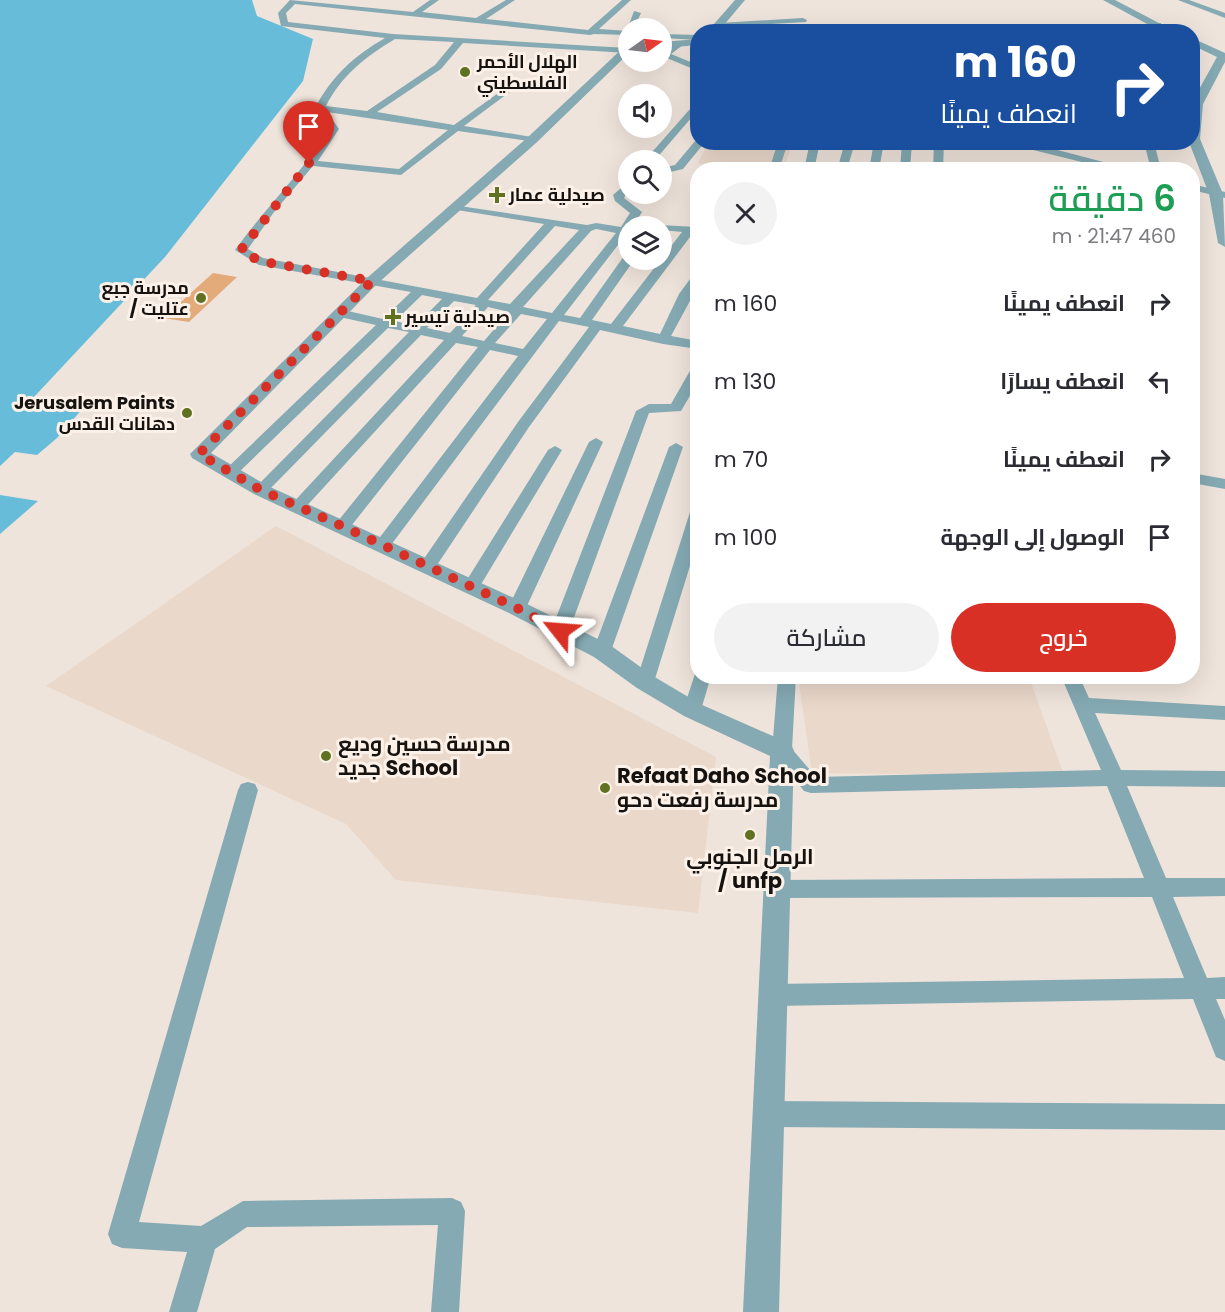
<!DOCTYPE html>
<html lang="ar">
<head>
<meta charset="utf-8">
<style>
	body { margin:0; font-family:Poppins,Cairo,sans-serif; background:#f2f2f3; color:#2b2b33; direction:rtl; height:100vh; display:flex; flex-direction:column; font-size:22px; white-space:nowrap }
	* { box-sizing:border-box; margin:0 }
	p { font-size:20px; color:#7c7c81 }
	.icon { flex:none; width:33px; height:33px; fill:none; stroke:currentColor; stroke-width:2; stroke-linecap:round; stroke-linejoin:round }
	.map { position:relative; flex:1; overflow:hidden; direction:ltr }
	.details { position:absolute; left:690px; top:162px; width:510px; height:522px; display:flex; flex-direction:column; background:#fff; border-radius:24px; box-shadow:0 6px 24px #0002; direction:rtl }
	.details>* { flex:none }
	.banner { position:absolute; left:690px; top:24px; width:510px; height:126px; border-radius:24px; box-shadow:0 6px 24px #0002; direction:rtl; background:#1a4fa0; color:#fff; overflow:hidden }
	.needle { width:39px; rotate:76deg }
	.fabs { position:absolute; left:618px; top:18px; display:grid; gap:12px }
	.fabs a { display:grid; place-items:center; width:54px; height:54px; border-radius:50%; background:#fff; box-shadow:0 6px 24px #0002; font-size:30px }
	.pin { position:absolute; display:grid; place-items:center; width:51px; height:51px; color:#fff; margin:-62px -26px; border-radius:50% 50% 50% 0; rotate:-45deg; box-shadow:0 0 6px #0007 }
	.pin .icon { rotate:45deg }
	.me { position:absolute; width:66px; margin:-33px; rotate:298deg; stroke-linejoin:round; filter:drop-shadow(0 0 4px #0008) }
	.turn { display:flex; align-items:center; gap:21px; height:126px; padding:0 24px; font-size:27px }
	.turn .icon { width:78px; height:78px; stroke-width:2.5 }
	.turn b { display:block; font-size:42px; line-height:51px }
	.round { display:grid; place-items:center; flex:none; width:63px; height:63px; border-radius:32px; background:#f2f2f3 }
	.overview { display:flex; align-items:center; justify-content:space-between; height:102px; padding:0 24px }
	h1 { font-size:36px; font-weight:600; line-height:45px; color:#1e9e55 }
	.primary-button { display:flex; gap:12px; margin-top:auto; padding:12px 24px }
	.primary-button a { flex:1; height:69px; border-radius:36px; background:#d93025; color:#fff; font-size:24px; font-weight:600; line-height:69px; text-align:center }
	.primary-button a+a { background:#f2f2f3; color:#2b2b33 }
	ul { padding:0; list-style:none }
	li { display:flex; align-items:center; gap:18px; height:78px; padding:0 24px }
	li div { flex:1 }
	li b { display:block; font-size:22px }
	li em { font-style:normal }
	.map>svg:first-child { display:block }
</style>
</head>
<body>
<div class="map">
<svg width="1225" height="1312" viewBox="0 0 1225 1312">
	<rect width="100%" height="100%" fill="#efe4db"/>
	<g fill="#ead8ca">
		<path d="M 708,143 L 793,143 L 783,169 L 725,169 L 698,163 Z"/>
		<path d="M 276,526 L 716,757 L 698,913 L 396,880 L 346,824 L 46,686 Z"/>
		<path d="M 798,677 L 1029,677 L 1064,775 L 812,773 Z"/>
	</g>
	<g fill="#67bcda">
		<path d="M 0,0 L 252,0 L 257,16 L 313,39 L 303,81 L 165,257 L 34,397 L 43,407 L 84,407 L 57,438 L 37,455 L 15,452 L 0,466 Z"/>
		<path d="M 0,495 L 38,501 L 0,534 Z"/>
	</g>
	<path fill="#e4ab7a" d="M 213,273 L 237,277 L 189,322 L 163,318 Z"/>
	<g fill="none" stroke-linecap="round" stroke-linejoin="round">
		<g fill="#85aab3" fill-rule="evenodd">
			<path d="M 290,0 L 413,12 L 430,0 L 439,0 L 422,12 L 476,18 L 506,0 L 515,0 L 486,19 L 588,30 L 622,0 L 631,0 L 599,29 L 628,31 L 628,35 L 594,34 L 590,35 L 295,4 L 286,13 L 288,22 L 393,34 L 627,48 L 628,53 L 463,43 L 441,69 L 377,112 L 454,125 L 512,83 L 515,84 L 515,88 L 464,126 L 532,137 L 537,140 L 536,142 L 458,131 L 401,175 L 313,166 L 274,212 L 248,249 L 263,258 L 477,298 L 544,224 L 457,210 L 453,209 L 453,205 L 587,225 L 596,223 L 621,227 L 630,213 L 615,201 L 613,195 L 628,182 L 628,191 L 624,198 L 642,212 L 634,225 L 628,226 L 628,232 L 564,315 L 580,318 L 624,256 L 628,255 L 628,260 L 634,260 L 592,320 L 611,324 L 682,232 L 662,230 L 662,226 L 657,226 L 658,225 L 698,227 L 698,233 L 693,233 L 623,326 L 660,334 L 679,294 L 693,275 L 698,274 L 698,286 L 671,336 L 698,341 L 698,349 L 663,344 L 600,330 L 529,427 L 433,571 L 421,571 L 419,567 L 421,563 L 518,422 L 589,327 L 559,321 L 388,549 L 376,549 L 374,545 L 518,356 L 490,350 L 348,530 L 342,531 L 334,526 L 478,347 L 456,343 L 303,510 L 297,512 L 289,507 L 444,340 L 421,335 L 266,493 L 256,493 L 253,490 L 256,487 L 409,332 L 388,328 L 236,475 L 226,475 L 223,472 L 226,469 L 376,325 L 335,316 L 333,313 L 335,310 L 339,309 L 383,319 L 411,292 L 259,265 L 235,250 C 265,208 303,172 329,129 L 315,108 C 332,76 354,56 385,38 L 281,26 L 278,13 ZM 395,39 L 454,42 L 435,65 L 367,111 L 326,106 C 342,75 365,57 395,39 ZM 327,112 L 448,130 L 399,169 L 318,161 L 339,129 ZM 555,226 L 579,230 L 510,304 L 488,300 ZM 596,229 L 616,233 L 552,313 L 523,307 L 591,231 ZM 422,295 L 442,299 L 415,326 L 395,321 ZM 454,301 L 476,305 L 450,333 L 427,328 ZM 488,307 L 509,312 L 484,341 L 462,336 ZM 521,314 L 547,319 L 523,349 L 495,343 Z"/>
			<path d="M 1178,0 L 1189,0 L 1225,13 L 1225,18 Z"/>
			<path d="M 634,11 L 641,13 L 634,28 L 627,30 Z"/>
			<path d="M 803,18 L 807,20 L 806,22 L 719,27 L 715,25 L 719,23 Z"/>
			<path d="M 1158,23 L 1161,23 L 1161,27 L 1129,32 L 1103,32 Z"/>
			<path d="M 662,34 L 698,35 L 698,40 L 662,38 Z"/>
			<path d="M 676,43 L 683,45 L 671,54 L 698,65 L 698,71 L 662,56 L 662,52 Z"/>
			<path d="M 698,100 L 698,110 L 655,160 L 645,160 Z"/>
			<path d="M 696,140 L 698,142 L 705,142 L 683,169 L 662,174 L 662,168 L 675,165 Z"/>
			<path d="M 778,142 L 788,142 L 779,170 L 769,170 Z"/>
			<path d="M 810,142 L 820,142 L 814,170 L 804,170 Z"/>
			<path d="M 845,142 L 855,142 L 847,170 L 837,170 Z"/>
			<path d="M 874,142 L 884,142 L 879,170 L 869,170 Z"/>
			<path d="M 902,142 L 912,142 L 910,170 L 900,170 Z"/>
			<path d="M 934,142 L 944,142 L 943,170 L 933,170 Z"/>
			<path d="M 1017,142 L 1027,142 L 1134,170 L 1114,170 L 1017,146 Z"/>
			<path d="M 1144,142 L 1154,142 L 1161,170 L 1151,170 Z"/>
			<path d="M 971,163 L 976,166 L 975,170 L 965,170 L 967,164 Z"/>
			<path d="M 1192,184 L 1225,192 L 1225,198 L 1192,190 Z"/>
			<path d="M 698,365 L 698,382 L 681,411 L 649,413 L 569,631 L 566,635 L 560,637 L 554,635 L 551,631 L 636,411 L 649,404 L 671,404 L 691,369 Z"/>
			<path d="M 596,438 L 603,442 L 526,608 L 523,612 L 511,612 L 508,608 L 589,442 Z"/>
			<path d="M 676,443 L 683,447 L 611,651 L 608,656 L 602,657 L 596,656 L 593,651 L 669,447 Z"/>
			<path d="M 555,446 L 562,450 L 477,591 L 465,591 L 463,587 L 465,583 L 548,450 Z"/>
			<path d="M 1192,473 L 1225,479 L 1225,489 L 1192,483 Z"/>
			<path d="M 698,507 L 698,540 L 654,682 L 652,687 L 645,689 L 638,687 L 636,682 L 690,512 Z"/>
			<path d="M 696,671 L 698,671 L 698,676 L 711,676 L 701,710 L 699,715 L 692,717 L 685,715 L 683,710 Z"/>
			<path d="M 778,676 L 796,676 L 792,749 L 816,777 L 1101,770 L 1061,676 L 1079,676 L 1089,698 L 1225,706 L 1225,720 L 1095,713 L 1121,770 L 1225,771 L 1225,787 L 1127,786 L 1166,878 L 1225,878 L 1225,896 L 1173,897 L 1207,978 L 1225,977 L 1225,999 L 1216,999 L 1225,1020 L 1225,1061 L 1216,1057 L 1193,999 L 772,1006 L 764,1003 L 760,995 L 764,987 L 772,984 L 1184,978 L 1152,897 L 777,898 L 769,896 L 766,889 L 769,882 L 777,880 L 1144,878 L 1107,786 L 811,793 L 804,791 L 772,751 Z"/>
			<path d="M 248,782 L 255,784 L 258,790 L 139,1222 L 201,1226 L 243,1201 L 452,1198 L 461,1202 L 465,1211 L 459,1312 L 431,1312 L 438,1225 L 247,1227 L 215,1249 L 197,1312 L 169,1312 L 187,1252 L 122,1248 L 112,1244 L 108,1234 L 238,790 L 241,784 Z"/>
			<path d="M 769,1101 L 1225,1104 L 1225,1130 L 769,1127 L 760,1123 L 756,1114 L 760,1105 Z"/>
		</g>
		<g fill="#85aab3" fill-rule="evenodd">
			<path d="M 735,0 L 745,0 L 718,32 L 707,32 Z"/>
			<path d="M 1103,0 L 1115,0 L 1176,32 L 1162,32 Z"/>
			<path d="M 1192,38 L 1225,53 L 1225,62 L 1203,104 L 1200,139 L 1223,194 L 1225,247 L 1218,243 L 1209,194 L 1189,142 L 1192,142 L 1192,102 L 1217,57 L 1192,45 Z"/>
			<path d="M 698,39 L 698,45 L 662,48 L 662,42 Z"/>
			<path d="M 628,46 L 628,54 L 536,143 L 377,284 L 211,453 L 268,486 L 525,603 L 610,645 L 653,676 L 700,704 L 791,744 L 794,751 L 779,1312 L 743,1312 L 770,756 L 684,716 L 637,688 L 594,657 L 509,613 L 254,494 L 192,458 L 190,454 L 367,278 L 528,137 L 624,47 Z"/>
		</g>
	</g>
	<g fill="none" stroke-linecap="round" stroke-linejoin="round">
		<path stroke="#d93025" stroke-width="10" stroke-dasharray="0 18" d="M 309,163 L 241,250 L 259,261 L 372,281 L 199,454 L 261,490 L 342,526 L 517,608 L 560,631"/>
	</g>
	<g fill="#607221" stroke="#fcf1e8" stroke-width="2">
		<circle cx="465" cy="72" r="6"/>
		<path d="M494 186h6v6h6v6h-6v6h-6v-6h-6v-6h6z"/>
		<circle cx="201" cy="298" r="6"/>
		<path d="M390 308h6v6h6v6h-6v6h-6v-6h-6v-6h6z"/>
		<circle cx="187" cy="413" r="6"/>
		<circle cx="326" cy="756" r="6"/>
		<circle cx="605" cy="788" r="6"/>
		<circle cx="750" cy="835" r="6"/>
	</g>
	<g text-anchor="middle" stroke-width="6" stroke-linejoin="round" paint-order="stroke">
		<g font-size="18" font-weight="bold" fill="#16120f" stroke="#fcf1e8" text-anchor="start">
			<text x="477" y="68">الهلال الأحمر<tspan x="477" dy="21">الفلسطيني</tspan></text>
			<text x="509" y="201">صيدلية عمار</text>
			<text x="189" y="294" text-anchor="end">مدرسة جبع<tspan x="189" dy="21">/ عتليت</tspan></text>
			<text x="405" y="323">صيدلية تيسير</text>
			<text x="175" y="409" text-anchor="end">Jerusalem Paints<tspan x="175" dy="21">دهانات القدس</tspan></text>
		</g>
		<g font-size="21" font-weight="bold" fill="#16120f" stroke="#fcf1e8" text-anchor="start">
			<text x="338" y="751">مدرسة حسين وديع<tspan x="338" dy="24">جديد School</tspan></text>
			<text x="617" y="783">Refaat Daho School<tspan x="617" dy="24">مدرسة رفعت دحو</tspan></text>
			<text x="750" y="864" text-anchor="middle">الرمل الجنوبي<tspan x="750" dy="24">/ unfp</tspan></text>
		</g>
	</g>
</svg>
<div class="fabs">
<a><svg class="needle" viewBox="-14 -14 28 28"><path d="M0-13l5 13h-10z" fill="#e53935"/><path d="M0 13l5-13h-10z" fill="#7c7c81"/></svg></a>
<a><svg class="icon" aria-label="sound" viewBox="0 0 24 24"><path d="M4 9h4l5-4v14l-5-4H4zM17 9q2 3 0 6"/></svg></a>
<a><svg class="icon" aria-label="search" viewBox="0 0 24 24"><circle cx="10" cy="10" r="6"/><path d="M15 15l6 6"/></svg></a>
<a><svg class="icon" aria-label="layers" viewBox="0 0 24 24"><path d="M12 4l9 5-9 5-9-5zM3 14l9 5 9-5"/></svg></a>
</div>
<div class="pin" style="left:309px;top:163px;background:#d93025"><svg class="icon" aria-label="arrive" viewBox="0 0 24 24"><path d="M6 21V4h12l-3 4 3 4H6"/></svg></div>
<svg class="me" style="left:560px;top:631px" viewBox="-20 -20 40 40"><path d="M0-17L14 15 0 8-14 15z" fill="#d93025" stroke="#fff" stroke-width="4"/></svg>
<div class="banner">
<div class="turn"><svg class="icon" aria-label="right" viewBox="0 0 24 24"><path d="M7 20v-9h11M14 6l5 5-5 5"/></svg><div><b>160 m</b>انعطف يمينًا</div></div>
</div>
<section class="details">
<div class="overview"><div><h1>6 دقيقة</h1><p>460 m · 21:47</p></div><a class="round"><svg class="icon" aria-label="close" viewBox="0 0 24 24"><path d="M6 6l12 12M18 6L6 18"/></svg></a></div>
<ul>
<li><svg class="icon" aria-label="right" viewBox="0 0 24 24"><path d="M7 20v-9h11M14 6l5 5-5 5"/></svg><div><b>انعطف يمينًا</b></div><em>160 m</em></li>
<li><svg class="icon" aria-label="left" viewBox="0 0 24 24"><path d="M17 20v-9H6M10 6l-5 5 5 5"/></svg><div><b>انعطف يسارًا</b></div><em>130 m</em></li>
<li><svg class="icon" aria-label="right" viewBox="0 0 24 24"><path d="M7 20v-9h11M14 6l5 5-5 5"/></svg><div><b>انعطف يمينًا</b></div><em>70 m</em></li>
<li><svg class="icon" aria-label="arrive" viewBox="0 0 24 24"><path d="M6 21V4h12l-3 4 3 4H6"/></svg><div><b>الوصول إلى الوجهة</b></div><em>100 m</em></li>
</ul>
<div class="primary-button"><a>خروج</a><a>مشاركة</a></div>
</section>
</div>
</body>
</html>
